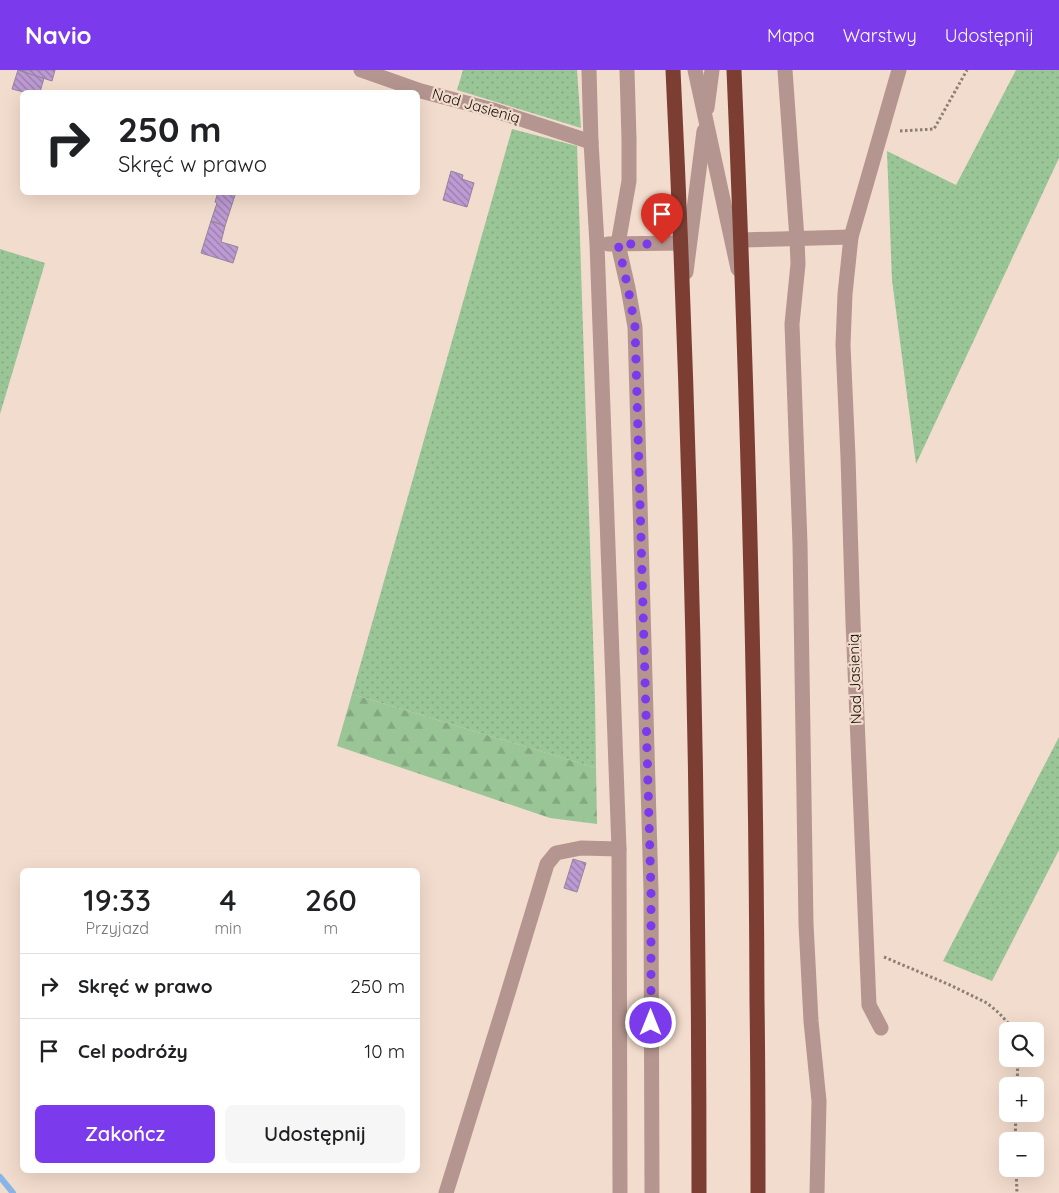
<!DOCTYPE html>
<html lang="pl">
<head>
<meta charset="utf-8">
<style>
	body { margin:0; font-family:Quicksand,sans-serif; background:#f6f6f6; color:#202124; height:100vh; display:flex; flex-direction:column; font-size:19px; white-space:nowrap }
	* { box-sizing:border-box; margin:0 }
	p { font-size:16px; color:#757577 }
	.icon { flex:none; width:28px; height:28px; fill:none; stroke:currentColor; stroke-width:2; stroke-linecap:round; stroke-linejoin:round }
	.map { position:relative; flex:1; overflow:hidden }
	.details { position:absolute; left:20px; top:798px; width:400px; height:305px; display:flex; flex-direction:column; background:#fff; border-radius:8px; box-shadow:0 5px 20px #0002 }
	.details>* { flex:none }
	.top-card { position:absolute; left:20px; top:20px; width:400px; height:105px; border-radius:8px; box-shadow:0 5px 20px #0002; background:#fff; color:#202124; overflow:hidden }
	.buttons { position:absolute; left:999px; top:952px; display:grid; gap:10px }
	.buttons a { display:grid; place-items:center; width:45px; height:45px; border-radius:8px; background:#fff; box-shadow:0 5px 20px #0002; font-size:25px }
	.pin { position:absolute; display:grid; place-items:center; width:42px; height:42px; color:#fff; margin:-51px -21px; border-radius:50% 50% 50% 0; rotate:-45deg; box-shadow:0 0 5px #0007 }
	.pin .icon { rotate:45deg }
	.me { position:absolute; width:55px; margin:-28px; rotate:0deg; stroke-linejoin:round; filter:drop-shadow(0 0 4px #0008) }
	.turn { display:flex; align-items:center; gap:18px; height:105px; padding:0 15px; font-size:22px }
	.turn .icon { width:65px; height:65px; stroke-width:2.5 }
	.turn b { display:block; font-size:35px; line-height:42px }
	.eta { display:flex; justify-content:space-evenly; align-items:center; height:85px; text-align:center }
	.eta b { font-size:30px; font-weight:600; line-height:35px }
	.primary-button { display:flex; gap:10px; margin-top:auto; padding:10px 15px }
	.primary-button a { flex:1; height:58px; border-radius:8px; background:#7c3aed; color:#fff; font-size:20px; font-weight:600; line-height:58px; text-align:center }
	.primary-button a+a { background:#f6f6f6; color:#202124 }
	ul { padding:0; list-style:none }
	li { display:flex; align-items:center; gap:15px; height:65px; padding:0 15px; border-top:1px solid #e0e0e0 }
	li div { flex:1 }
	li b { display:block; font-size:19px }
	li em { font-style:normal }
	header { display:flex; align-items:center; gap:30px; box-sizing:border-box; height:70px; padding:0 25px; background:#7c3aed; color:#fff }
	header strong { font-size:24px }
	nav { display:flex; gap:28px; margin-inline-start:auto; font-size:18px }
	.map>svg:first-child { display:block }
</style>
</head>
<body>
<header>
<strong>Navio</strong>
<nav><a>Mapa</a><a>Warstwy</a><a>Udostępnij</a></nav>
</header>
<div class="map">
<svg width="1059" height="1123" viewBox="0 0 1059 1123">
	<defs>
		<pattern id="grass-dots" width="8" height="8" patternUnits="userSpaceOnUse" patternTransform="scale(1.25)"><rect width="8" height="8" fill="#99c597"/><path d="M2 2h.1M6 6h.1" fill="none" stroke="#83a881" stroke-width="1.8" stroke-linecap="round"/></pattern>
		<pattern id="forest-firs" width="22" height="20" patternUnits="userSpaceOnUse" patternTransform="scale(1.25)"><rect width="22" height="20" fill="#99c597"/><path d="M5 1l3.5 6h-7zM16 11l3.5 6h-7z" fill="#83a881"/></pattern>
		<pattern id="building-back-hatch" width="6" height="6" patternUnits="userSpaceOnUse" patternTransform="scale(1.25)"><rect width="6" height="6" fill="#bd9ad3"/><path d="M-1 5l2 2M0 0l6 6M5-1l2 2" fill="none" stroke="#987ca9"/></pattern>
	</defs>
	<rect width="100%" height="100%" fill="#f2dccd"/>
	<g fill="url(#grass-dots)">
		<path d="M 463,0 L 577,0 L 581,58 L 457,20 Z"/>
		<path d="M 1016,0 L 1059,0 L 1059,88 L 916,394 L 892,210 L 887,81 L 956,115 Z"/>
		<path d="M 512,59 L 577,76 L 595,629 L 596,698 L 352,624 Z"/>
		<path d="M 0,179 L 45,193 L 0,344 Z"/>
		<path d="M 1059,667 L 1059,780 L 992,911 L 943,891 Z"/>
	</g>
	<path fill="url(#forest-firs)" d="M 352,624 L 596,698 L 597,754 L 550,748 L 337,676 Z"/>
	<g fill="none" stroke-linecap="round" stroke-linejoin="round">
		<path stroke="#88b5e8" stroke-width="6" d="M 0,1107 L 13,1123"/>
	</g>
	<g fill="url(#building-back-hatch)" stroke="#918599">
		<path d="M 18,0 L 44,8 L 40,22 L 24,22 L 12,19 Z"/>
		<path d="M 18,0 L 55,0 L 52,11 Z"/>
		<path d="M 451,101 L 463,105 L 462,109 L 474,113 L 467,137 L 443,130 Z"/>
		<path d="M 218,122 L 236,122 L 225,156 L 211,151 L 217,133 L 215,132 Z"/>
		<path d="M 211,151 L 225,156 L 221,172 L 238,177 L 233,193 L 201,183 Z"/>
		<path d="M 573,789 L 586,793 L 577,822 L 564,818 Z"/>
	</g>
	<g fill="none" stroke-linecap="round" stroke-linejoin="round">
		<g stroke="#8d7e74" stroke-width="3" stroke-dasharray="2.5 2.5" stroke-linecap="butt">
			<path d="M 900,61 L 934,59 L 967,0"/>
			<path d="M 884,887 L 950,915 L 987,933 L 999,943 L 1009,954 L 1013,961"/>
			<path d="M 1017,1016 L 1018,989"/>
			<path d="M 1015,1071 L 1016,1044"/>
			<path d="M 1016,1099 L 1017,1123"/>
		</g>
		<g stroke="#b5958f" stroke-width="15">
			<path d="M 361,0 L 421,21 L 493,40 L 591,72"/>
			<path d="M 589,0 L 591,72 L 597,174 L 619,779 L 620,1123"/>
			<path d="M 627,0 L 629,69 L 629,111 L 618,174 L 628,218 L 635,257 L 651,820 L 652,1123"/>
			<path d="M 695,0 L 738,199"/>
			<path d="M 785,0 L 797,169 L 798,194 L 792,254 L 800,474 L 806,854 L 811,951 L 819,1031 L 817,1123"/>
			<path d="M 707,38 L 712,0"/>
			<path d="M 741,170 L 851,167"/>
			<path d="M 608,174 L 682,173"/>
			<path d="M 686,202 L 704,61"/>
			<path d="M 881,958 L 869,935 L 853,552 L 848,387 L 843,275 L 845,224 L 851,167 L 899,0"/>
			<path d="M 446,1123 L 504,936 L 547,794 L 556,783 L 581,778 L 619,779"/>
		</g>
		<g stroke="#7c3e33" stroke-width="15">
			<path d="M 673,0 C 691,374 699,748 699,1123"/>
			<path d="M 734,0 C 747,310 756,621 757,931 C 758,995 758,1059 758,1123"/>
		</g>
	</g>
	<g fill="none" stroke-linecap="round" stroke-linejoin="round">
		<path stroke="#7c3aed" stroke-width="9" stroke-dasharray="0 16.2" d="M 651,953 L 651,820 L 635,257 L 628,218 L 618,174 L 662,174"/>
	</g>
	<g text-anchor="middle" stroke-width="4.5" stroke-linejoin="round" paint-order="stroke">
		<g font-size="15" fill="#150e09" stroke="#f2dccd">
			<text transform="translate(476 36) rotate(16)" y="5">Nad Jasienią</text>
			<text transform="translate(855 609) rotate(-92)" y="5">Nad Jasienią</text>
		</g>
	</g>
</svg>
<div class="buttons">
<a><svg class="icon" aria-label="search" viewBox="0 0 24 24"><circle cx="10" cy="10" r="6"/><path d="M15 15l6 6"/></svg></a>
<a>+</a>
<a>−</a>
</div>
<div class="pin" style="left:662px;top:174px;background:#d93025"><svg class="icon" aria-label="arrive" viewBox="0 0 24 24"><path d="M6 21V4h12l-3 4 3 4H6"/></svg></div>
<svg class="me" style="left:651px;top:953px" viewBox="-20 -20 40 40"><circle r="17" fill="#7c3aed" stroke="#fff" stroke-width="3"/><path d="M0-11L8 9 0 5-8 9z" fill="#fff"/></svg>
<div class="top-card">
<div class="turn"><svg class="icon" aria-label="right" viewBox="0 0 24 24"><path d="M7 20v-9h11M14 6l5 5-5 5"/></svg><div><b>250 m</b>Skręć w prawo</div></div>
</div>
<section class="details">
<div class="eta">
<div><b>19:33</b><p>Przyjazd</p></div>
<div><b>4</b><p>min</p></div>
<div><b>260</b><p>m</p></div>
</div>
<ul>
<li><svg class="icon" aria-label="right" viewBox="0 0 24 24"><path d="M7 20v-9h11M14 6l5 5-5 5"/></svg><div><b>Skręć w prawo</b></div><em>250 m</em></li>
<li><svg class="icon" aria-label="arrive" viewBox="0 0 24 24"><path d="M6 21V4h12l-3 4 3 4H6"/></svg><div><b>Cel podróży</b></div><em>10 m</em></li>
</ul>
<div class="primary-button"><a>Zakończ</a><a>Udostępnij</a></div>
</section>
</div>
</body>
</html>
